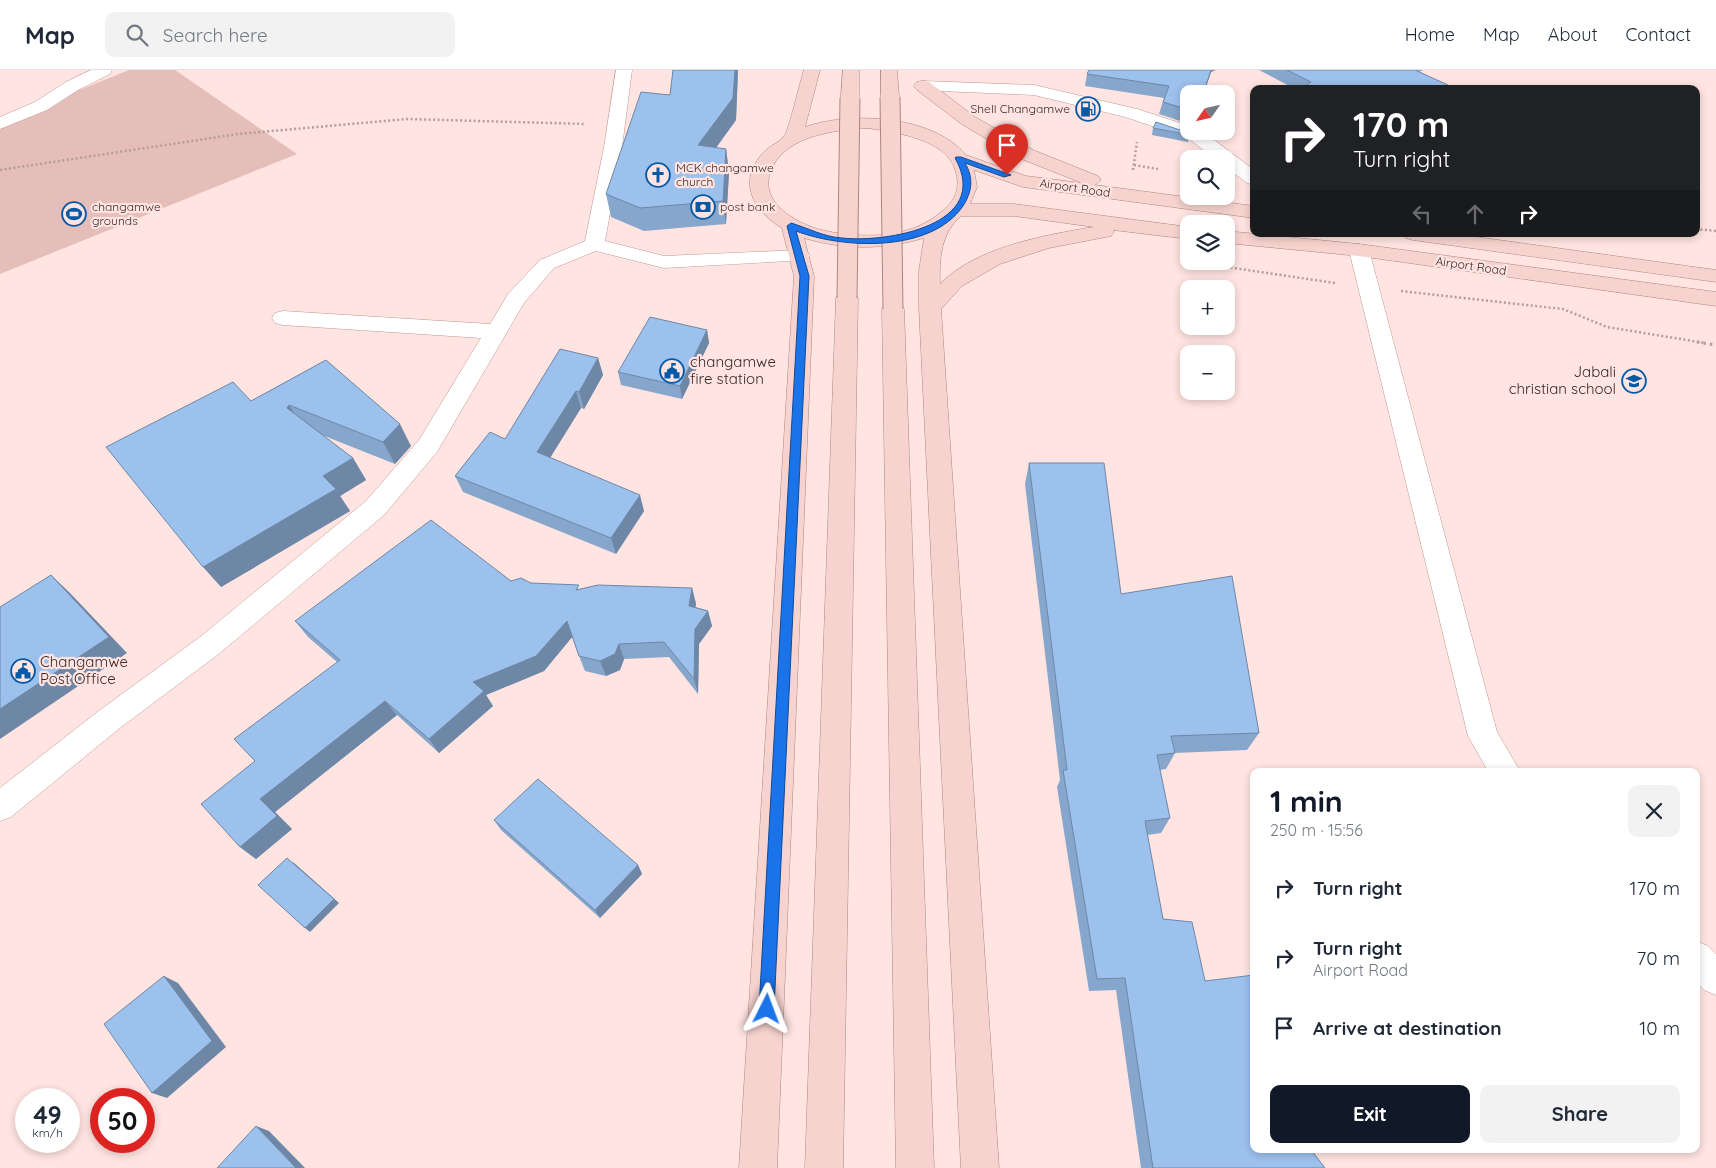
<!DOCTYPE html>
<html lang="en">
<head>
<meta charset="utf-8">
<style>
	body { margin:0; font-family:Quicksand,sans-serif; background:#f2f2f3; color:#1f2937; height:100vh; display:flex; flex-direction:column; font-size:19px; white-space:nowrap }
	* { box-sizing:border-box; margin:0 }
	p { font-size:16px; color:#747a83 }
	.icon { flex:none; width:28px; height:28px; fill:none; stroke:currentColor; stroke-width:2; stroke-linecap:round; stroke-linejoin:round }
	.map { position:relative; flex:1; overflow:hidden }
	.panel { position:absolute; left:1250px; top:698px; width:450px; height:385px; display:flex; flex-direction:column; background:#fff; border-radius:10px; box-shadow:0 2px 8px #0003 }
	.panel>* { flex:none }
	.guide { position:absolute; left:1250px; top:15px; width:450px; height:152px; border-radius:10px; box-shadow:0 2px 8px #0003; background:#202124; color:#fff; overflow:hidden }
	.needle { width:32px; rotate:236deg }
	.fabs { position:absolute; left:1180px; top:15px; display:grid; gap:10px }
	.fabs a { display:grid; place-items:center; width:55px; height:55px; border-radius:10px; background:#fff; box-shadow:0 2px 8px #0003; font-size:25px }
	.speed { position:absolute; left:15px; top:1018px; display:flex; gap:10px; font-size:25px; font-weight:700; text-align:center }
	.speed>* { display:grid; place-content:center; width:65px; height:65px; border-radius:50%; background:#fff; box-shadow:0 2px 8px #0003; line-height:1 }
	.speed small { font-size:12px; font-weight:400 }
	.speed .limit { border:8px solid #d22; background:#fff; color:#111 }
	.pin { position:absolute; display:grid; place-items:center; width:42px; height:42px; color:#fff; margin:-51px -21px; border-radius:50% 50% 50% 0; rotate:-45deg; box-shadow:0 0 5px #0007 }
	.pin .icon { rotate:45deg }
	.me { position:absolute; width:55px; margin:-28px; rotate:3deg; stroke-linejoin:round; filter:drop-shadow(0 0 4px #0008) }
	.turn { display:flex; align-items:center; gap:18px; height:105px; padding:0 20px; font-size:22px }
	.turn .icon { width:65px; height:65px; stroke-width:2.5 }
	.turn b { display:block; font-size:35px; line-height:42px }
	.lanes { display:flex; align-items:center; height:48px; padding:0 20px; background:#0003; justify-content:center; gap:25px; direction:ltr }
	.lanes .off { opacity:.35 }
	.round { display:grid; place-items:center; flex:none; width:52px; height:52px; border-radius:10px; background:#f2f2f3 }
	.headline { display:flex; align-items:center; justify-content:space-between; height:85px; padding:0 20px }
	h1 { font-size:30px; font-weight:700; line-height:38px; color:#111827 }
	.primary-button { display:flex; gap:10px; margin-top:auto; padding:10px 20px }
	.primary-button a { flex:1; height:58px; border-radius:10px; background:#111827; color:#fff; font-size:20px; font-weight:700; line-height:58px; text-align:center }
	.primary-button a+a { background:#f2f2f3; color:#1f2937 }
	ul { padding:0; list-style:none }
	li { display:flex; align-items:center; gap:15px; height:70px; padding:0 20px }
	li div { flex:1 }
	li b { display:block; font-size:19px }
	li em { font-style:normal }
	header { display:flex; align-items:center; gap:30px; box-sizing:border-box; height:70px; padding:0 25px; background:#fff; border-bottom:1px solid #e0e1e3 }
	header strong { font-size:24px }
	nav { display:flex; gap:28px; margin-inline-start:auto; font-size:18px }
	.search { width:350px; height:45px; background:#f2f2f3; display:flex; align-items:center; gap:12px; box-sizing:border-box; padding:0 18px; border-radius:10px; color:#747a83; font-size:19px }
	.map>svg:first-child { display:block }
</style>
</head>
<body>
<header>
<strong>Map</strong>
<div class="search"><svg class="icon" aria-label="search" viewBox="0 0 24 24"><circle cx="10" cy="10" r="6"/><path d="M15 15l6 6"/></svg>Search here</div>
<nav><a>Home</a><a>Map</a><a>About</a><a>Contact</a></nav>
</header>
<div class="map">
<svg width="1716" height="1098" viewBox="0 0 1716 1098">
	<rect width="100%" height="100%" fill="#ffe4e1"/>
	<path fill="#e5beb9" d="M 129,0 L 175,0 L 297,84 L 0,204 L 0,52 Z"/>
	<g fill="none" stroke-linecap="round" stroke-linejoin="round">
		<g stroke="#c09793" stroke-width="1">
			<g id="minor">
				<path d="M 91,0 L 112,0 L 110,4 L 78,20 L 47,40 L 0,59 L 0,47 L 35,32 L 66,12 Z"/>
				<path d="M 616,0 L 632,0 L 622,77 L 605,171 L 664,186 L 800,180 L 807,182 L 810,186 L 807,190 L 664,198 L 596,181 L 554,198 L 524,233 L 437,382 L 384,445 L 220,583 L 120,658 L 11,747 L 0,751 L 0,718 L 100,640 L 200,567 L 366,431 L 419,370 L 481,268 L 283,255 L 275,253 L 272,248 L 275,243 L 283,241 L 490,254 L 508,224 L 540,190 L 585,171 L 604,77 Z"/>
				<path d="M 923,11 L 1034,15 L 1137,39 L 1189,56 L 1189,61 L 1202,61 L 1254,100 L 1254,115 L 1247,113 L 1226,97 L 1226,89 L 1215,89 L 1188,68 L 1125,47 L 1034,25 L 917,20 L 914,16 L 917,12 Z"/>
				<path d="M 1359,174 L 1366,176 L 1369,180 L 1497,662 L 1520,701 L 1488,701 L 1468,666 L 1349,180 L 1352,176 Z"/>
				<path d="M 1696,871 L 1708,876 L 1716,884 L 1716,925 L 1704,920 L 1696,912 Z"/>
			</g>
		</g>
		<g stroke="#b0847f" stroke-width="1">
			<g id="major">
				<path d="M 804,0 L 820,0 L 805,57 C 850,41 933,45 966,85 L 1026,106 L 1082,113 L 1019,88 L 963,55 L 917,20 L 914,16 L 917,12 L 923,11 L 929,12 L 975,47 L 1033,80 L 1098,106 L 1101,110 L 1095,115 L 1254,136 L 1254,148 L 1023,117 L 974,100 L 977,117 L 970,134 L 1014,134 L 1189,157 L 1189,169 L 1113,160 L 1114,162 L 1111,166 L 1049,178 L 1000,194 L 962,216 L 941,239 L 999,1098 L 961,1098 L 919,238 L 919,201 L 924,168 C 884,180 844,180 804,168 L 814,206 L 777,1098 L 739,1098 L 794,206 L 782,158 C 750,139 737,108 766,80 C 771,75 780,72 784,66 C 789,61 800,11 804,0 ZM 867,58 C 895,62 945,69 955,99 C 961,117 956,131 941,142 C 925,156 904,163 882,165 C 864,166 844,165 826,161 C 797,155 754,131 773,96 C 789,65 836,60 867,58 ZM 961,146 L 1014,146 L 1094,157 C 1045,165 976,177 940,214 C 939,188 941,163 961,146 Z"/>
				<path d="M 843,0 L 859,0 L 859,28 L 856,32 L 850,33 L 844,32 L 841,28 Z"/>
				<path d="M 881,0 L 897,0 L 899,27 L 896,31 L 890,32 L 884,31 L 881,27 Z"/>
				<path d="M 1226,161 L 1359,174 L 1716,222 L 1716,236 L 1359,186 L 1226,173 Z"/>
				<path d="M 1403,164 L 1455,164 L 1716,200 L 1716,212 L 1413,170 L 1406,168 Z"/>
				<path d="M 847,221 L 855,223 L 858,228 L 843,1098 L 805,1098 L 836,228 L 839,223 Z"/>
				<path d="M 893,232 L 901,234 L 904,239 L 934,1098 L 896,1098 L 882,239 L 885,234 Z"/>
			</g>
		</g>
		<g stroke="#b49d9a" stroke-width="2.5" stroke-dasharray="2 2.5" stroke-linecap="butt">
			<path d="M 1134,95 L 1158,99"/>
			<path d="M 0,100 L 238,64 L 407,49 L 586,54"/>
			<path d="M 1133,100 L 1137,72"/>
			<path d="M 1696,159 L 1716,161"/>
			<path d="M 1186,191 L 1335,213"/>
			<path d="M 1401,221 L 1563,239 L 1607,257 L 1705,273"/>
		</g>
		<path stroke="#b49d9a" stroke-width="3" stroke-dasharray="2.5 4" stroke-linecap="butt" d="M 1697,272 L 1716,275"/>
		<use href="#minor" fill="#fff" fill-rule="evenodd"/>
		<use href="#major" fill="#f6d3cf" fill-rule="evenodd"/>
		<g stroke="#b0847f" stroke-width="21" stroke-linecap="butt">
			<g id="major-bridge">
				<path d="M 890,27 L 893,239"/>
				<path d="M 847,228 L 850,28"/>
			</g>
		</g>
		<use href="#major-bridge" stroke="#f6d3cf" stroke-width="19"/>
	</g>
	<g fill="#87a6cc">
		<path d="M 673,0 L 738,0 L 736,50 L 716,78 L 726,79 L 729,102 L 726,154 L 644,161 L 611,147 L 606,124 L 670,25 Z"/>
		<path d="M 1259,0 L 1423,0 L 1419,2 L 1447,19 L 1295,19 Z"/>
		<path d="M 1211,2 L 1204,24 L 1189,24 L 1189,54 L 1159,44 L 1164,28 L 1085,16 L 1087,4 Z"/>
		<path d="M 1153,58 L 1190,65 L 1188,72 L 1152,65 Z"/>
		<path d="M 707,260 L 709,273 L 682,329 L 621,315 L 618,302 Z"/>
		<path d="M 598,288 L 603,305 L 584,339 L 581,338 L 550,388 L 644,441 L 616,484 L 463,422 L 455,406 L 505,369 Z"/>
		<path d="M 326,290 L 411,376 L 395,394 L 322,365 L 353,388 L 366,410 L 340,426 L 350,441 L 221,517 L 251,331 Z"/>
		<path d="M 1029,393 L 1121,524 L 1259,663 L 1247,680 L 1175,683 L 1166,699 L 1160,700 L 1170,748 L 1161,763 L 1147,765 L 1163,849 L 1205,911 L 1312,1081 L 1325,1098 L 1141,1098 L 1116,920 L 1089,921 L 1057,717 L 1060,710 L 1025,414 Z"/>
		<path d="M 511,511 L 580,519 L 692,518 L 696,534 L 695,537 L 708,541 L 712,556 L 699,574 L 698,624 L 669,587 L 624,589 L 620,600 L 606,606 L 585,601 L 579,586 L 572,567 L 544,601 L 486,625 L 493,636 L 439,683 L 397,645 L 275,742 L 292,759 L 256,789 L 240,777 L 255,691 L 337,592 L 308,567 L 295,551 Z"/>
		<path d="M 494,750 L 638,795 L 642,804 L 600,848 L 501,760 Z"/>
	</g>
	<g fill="#6e87a6">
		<path d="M 735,0 L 738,0 L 736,50 L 701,98 L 698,75 Z"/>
		<path d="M 1211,0 L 1216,0 L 1211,2 L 1203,24 Z"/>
		<path d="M 1448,15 L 1447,19 L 1441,19 Z"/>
		<path d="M 726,79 L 729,102 L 726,154 L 723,131 Z"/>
		<path d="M 707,260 L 709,273 L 682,329 L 680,316 Z"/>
		<path d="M 598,288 L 603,305 L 584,339 L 579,322 Z"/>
		<path d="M 576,321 L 581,338 L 543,399 L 537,382 Z"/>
		<path d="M 289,335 L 303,357 L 287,338 Z"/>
		<path d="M 400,354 L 411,376 L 395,394 L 383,372 Z"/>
		<path d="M 353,388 L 366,410 L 340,426 L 350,441 L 221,517 L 203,497 L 323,406 Z"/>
		<path d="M 640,425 L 644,441 L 616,484 L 611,468 Z"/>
		<path d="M 51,505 L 70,523 L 127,583 L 0,669 L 0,639 Z"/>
		<path d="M 692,518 L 696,534 L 693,552 L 689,536 Z"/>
		<path d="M 708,541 L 712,556 L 699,574 L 698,624 L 694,609 L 695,559 Z"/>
		<path d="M 567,551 L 573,566 L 544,601 L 486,625 L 493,636 L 439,683 L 429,669 L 473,612 Z"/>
		<path d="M 619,574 L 624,589 L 620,600 L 606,606 L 600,591 Z"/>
		<path d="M 385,631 L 397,645 L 275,742 L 292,759 L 256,789 L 240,777 L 260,729 Z"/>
		<path d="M 293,792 L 339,833 L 310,862 L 305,858 Z"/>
		<path d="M 638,795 L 642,804 L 600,848 L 595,840 Z"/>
		<path d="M 164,906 L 178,913 L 226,977 L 167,1028 L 152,1023 Z"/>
		<path d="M 256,1056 L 269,1061 L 305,1098 L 296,1098 Z"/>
	</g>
	<g fill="#9dc1ed" stroke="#6e87a6">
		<path d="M 673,0 L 735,0 L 733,28 L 698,75 L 726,79 L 723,131 L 640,138 L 606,124 L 641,22 L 670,25 Z"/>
		<path d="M 1089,0 L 1211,0 L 1203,24 L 1189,24 L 1189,40 L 1163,32 L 1169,16 L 1087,4 Z"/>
		<path d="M 1287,0 L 1415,0 L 1448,15 L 1441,19 L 1302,19 L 1311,12 Z"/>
		<path d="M 1156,52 L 1189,63 L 1190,65 L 1153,58 Z"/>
		<path d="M 650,247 L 707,260 L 680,316 L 618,302 Z"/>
		<path d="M 560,279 L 598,288 L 579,322 L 576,321 L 537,382 L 640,425 L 611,468 L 455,406 L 490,362 L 505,369 Z"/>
		<path d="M 326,290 L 400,354 L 383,372 L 289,335 L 287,338 L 353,388 L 323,406 L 336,419 L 203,497 L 106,377 L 233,312 L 251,331 Z"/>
		<path d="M 1029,393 L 1104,393 L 1121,524 L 1232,506 L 1259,663 L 1171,666 L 1175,683 L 1157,685 L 1170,748 L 1145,751 L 1163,849 L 1192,852 L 1205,911 L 1254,905 L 1254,1079 L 1315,1079 L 1312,1081 L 1325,1098 L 1153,1098 L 1125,908 L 1097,909 L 1063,700 L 1067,700 Z"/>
		<path d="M 431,450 L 511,511 L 521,508 L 531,513 L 579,515 L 576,520 L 598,515 L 692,518 L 689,536 L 708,541 L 695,559 L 694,609 L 664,572 L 619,574 L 615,584 L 600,591 L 579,586 L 567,551 L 536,586 L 473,612 L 484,621 L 429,669 L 385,631 L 260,729 L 277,746 L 240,777 L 201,734 L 255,691 L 234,669 L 340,590 L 295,551 Z"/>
		<path d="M 51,505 L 109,567 L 0,639 L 0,537 Z"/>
		<path d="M 538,709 L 638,795 L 595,840 L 494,750 Z"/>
		<path d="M 287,788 L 334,829 L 305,858 L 258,815 Z"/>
		<path d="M 164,906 L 212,971 L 152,1023 L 104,954 Z"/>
		<path d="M 256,1056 L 296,1098 L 217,1098 Z"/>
	</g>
	<path fill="#1a73e8" stroke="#114b97" d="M 956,87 L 961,87 L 1011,105 L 1004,107 L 965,93 C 974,108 972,122 963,136 C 931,183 843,179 796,161 L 809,206 L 774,939 L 772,944 L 767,947 L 762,944 L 759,939 L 800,206 L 787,156 L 791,153 C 808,158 824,167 842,168 C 887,173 993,155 955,88 Z"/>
	<defs>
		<g id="fuel-ring" transform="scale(1.25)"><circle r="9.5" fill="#ffe4e1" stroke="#0559a7" stroke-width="1.5"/><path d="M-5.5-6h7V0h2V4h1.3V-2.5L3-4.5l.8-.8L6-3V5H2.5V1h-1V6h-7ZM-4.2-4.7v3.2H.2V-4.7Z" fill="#0559a7"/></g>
		<g id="church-ring" transform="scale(1.25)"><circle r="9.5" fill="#ffe4e1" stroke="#0559a7" stroke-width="1.5"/><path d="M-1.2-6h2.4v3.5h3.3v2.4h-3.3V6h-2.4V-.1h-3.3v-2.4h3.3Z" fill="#0559a7"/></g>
		<g id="bank-ring" transform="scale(1.25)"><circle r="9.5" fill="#ffe4e1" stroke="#0559a7" stroke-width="1.5"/><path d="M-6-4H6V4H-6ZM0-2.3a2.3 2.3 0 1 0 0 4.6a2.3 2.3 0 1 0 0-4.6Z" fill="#0559a7"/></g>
		<g id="stadium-ring" transform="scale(1.25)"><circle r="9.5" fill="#ffe4e1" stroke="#0559a7" stroke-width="1.5"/><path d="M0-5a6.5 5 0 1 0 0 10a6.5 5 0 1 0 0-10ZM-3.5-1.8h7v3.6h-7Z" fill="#0559a7"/></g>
		<g id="civic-ring" transform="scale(1.25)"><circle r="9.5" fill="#ffe4e1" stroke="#0559a7" stroke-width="1.5"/><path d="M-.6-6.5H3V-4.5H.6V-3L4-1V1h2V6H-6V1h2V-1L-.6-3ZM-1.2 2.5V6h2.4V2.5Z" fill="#0559a7"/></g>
		<g id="school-ring" transform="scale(1.25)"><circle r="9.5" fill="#ffe4e1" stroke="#0559a7" stroke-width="1.5"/><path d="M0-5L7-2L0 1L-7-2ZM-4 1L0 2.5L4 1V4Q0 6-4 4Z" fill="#0559a7"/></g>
	</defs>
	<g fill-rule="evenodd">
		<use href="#fuel-ring" x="1088" y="39"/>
		<use href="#church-ring" x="658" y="105"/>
		<use href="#bank-ring" x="703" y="137"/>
		<use href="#stadium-ring" x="74" y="144"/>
		<use href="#civic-ring" x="672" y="301"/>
		<use href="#school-ring" x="1634" y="311"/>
		<use href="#civic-ring" x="23" y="601"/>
	</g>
	<g text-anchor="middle" stroke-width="4.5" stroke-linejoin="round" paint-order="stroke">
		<g font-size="12" fill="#392927" stroke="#ffe4e1" text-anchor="start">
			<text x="1070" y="43" text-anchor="end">Shell Changamwe</text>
			<text x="676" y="102">MCK changamwe<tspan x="676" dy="14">church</tspan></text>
			<text x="92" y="141">changamwe<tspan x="92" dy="14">grounds</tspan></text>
			<text x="720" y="141">post bank</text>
		</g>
		<g font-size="12" fill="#392927" stroke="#ffe4e1">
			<text transform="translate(1075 118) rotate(8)" y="4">Airport Road</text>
			<text transform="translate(1471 196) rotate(8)" y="4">Airport Road</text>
		</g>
		<g font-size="15" fill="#392927" stroke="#ffe4e1" text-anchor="start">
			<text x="690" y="297">changamwe<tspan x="690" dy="17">fire station</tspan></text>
			<text x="1616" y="307" text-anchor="end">Jabali<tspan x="1616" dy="17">christian school</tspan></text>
			<text x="40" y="597">Changamwe<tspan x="40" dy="17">Post Office</tspan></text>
		</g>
	</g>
</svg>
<div class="fabs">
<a><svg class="needle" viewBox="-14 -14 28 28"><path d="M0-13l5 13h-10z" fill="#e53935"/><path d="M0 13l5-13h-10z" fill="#747a83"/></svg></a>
<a><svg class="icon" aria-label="search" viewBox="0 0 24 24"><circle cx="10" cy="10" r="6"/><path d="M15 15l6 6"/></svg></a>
<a><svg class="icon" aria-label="layers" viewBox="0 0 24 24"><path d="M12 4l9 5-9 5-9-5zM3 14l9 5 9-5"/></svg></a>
<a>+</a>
<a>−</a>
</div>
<div class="speed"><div>49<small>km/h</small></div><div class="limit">50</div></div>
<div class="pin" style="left:1007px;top:105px;background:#d93025"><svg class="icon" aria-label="arrive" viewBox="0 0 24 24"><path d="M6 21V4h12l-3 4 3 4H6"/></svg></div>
<svg class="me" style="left:767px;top:939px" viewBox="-20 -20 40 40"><path d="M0-17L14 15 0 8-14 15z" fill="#1a73e8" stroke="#fff" stroke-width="4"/></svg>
<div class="guide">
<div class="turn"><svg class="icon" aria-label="right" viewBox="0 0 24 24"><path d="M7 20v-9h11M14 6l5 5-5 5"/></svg><div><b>170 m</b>Turn right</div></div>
<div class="lanes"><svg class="icon off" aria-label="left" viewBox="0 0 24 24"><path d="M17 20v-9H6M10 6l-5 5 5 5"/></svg><svg class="icon off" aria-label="ahead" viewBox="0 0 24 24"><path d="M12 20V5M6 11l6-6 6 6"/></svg><svg class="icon" aria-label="right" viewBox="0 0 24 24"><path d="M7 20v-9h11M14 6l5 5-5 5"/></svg></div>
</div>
<section class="panel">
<div class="headline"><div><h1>1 min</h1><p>250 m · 15:56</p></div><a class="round"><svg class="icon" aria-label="close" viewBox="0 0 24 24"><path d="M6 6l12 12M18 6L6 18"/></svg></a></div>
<ul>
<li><svg class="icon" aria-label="right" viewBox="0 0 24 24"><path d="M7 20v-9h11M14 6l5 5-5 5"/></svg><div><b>Turn right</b></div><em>170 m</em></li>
<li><svg class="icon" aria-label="right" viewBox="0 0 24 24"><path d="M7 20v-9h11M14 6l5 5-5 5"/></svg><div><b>Turn right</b><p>Airport Road</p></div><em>70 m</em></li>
<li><svg class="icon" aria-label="arrive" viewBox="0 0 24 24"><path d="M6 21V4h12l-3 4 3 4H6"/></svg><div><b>Arrive at destination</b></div><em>10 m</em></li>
</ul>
<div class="primary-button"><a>Exit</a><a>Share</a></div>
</section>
</div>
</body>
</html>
